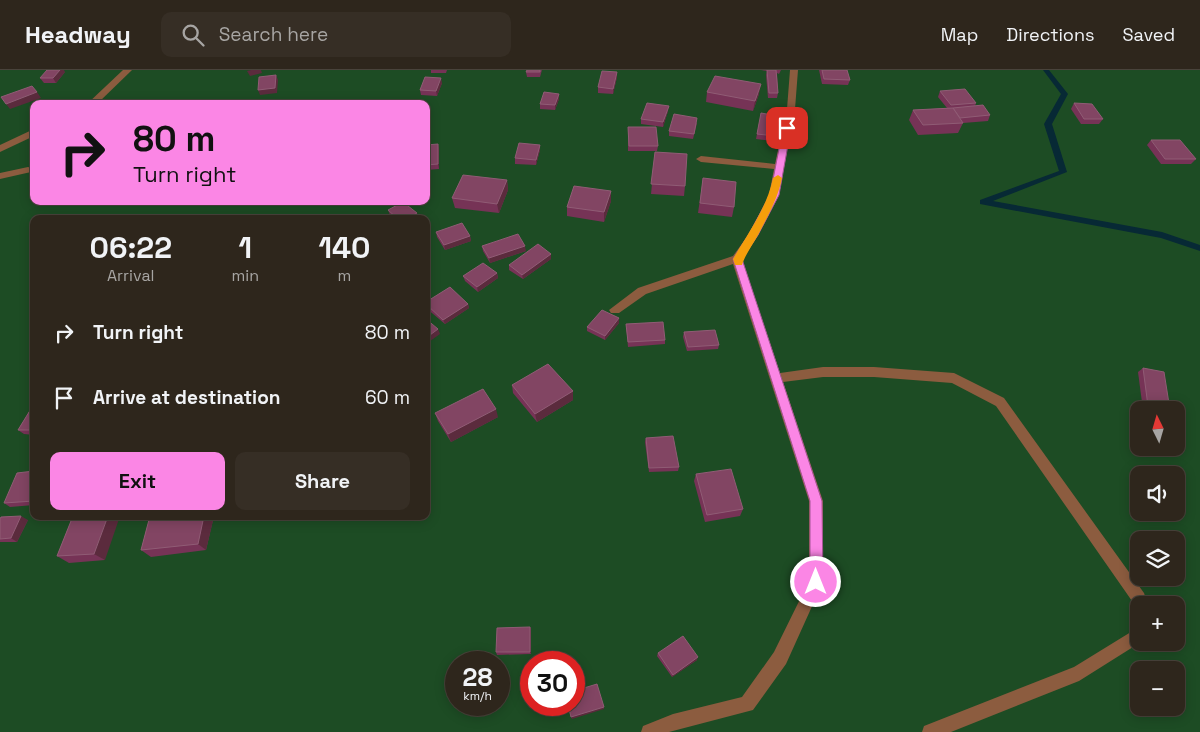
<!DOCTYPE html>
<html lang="en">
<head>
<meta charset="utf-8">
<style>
	body { margin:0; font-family:"Space Grotesk",sans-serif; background:#362e25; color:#f1f3f6; height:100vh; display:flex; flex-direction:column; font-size:19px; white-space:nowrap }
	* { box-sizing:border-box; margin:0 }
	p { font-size:16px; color:#a7a5a3 }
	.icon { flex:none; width:28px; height:28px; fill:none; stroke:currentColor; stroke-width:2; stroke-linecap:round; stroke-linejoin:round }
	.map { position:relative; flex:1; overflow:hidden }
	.details { position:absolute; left:30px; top:145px; width:400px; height:305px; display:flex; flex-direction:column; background:#2e261c; border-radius:10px; box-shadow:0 2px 12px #0003,0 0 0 1px #49433b }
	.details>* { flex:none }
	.top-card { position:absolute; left:30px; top:30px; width:400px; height:105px; border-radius:10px; box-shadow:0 2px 12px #0003,0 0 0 1px #49433b; background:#fb86e5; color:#111; overflow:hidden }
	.needle { width:32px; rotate:355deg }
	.controls { position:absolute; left:1130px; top:331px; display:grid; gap:10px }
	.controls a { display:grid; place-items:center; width:55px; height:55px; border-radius:10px; background:#2e261c; box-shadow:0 2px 12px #0003,0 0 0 1px #49433b; font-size:25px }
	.speed { position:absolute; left:445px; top:581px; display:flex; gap:10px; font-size:25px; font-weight:700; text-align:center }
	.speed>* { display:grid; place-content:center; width:65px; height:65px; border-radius:50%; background:#2e261c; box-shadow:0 2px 12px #0003,0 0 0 1px #49433b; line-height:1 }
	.speed small { font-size:12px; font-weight:400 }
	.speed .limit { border:8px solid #d22; background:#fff; color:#111 }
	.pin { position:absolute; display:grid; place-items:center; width:42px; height:42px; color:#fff; margin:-21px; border-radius:10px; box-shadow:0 2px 8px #0006 }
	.me { position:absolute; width:55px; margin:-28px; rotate:0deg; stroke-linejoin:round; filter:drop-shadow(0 0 4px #0008) }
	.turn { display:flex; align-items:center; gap:18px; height:105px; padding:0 20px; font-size:22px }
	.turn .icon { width:65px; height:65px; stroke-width:2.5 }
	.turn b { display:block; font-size:35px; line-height:42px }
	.eta { display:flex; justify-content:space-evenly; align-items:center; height:85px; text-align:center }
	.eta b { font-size:30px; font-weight:700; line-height:35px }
	.action { display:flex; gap:10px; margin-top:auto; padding:10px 20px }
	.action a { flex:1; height:58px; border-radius:10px; background:#fb86e5; color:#111; font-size:20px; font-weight:700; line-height:58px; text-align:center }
	.action a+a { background:#362e25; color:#f1f3f6 }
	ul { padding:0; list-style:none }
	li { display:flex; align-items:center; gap:15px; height:65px; padding:0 20px }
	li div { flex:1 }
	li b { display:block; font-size:19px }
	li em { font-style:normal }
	header { display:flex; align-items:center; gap:30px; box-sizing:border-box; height:70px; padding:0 25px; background:#2e261c; border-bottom:1px solid #49433b }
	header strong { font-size:24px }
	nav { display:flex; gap:28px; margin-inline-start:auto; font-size:18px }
	.search { width:350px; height:45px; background:#362e25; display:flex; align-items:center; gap:12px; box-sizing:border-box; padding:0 18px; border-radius:10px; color:#a7a5a3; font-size:19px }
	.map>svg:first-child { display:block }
</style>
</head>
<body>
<header>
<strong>Headway</strong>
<div class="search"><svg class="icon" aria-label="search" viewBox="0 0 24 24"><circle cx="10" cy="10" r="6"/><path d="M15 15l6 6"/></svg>Search here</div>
<nav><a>Map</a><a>Directions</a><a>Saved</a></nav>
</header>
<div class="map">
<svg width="1200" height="662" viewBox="0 0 1200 662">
	<rect width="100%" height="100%" fill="#3e3226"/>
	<path fill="#1d4c24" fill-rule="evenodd" d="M 0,0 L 1200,0 L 1200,662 L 0,662 ZM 34,34 L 426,34 L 426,131 L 34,131 ZM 34,149 L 426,149 L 426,446 L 34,446 ZM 1139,340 L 1176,340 L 1176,378 L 1139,378 ZM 1139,405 L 1176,405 L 1176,442 L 1139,442 ZM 1139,470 L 1176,470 L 1176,508 L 1139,508 ZM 1139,535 L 1176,535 L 1176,572 L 1139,572 ZM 456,592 L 499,592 L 499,635 L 456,635 ZM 531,592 L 574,592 L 574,635 L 531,635 ZM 1139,600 L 1176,600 L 1176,638 L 1139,638 Z"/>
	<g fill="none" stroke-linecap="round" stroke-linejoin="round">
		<path fill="#072935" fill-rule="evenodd" d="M 1043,0 L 1049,0 L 1068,24 L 1052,54 L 1067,102 L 993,131 L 1162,162 L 1200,175 L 1200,181 L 1161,168 L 980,134 L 980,130 L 1059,101 L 1044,54 L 1061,24 Z"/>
		<g fill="#8c5c3f" fill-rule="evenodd">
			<path d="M 123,0 L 132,0 L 99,32 L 87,34 Z"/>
			<path d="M 790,0 L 798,0 L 795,39 L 779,125 L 758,165 L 742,189 L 780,303 L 823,297 L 874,297 L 954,303 L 1004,328 L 1144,523 L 1148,535 L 1139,535 L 1139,542 L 1135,540 L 1132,531 L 996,336 L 952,313 L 874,307 L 823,307 L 783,312 L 823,431 L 823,512 L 786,594 L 753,640 L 669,662 L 641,662 L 643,656 L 673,644 L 742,627 L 774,582 L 809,511 L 809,431 L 733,194 L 646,224 L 619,243 L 611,243 L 609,240 L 638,218 L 733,186 L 749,164 L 769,125 L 774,99 L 701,92 L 696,89 L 701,86 L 775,94 L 787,39 Z"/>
			<path d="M 34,59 L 34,66 L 0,82 L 0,75 Z"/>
			<path d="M 28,97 L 31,98 L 31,102 L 0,109 L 0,103 Z"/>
			<path d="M 1139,557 L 1139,572 L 1141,572 L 1079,611 L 951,662 L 922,662 L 924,656 L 1074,597 Z"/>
		</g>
	</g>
	<g fill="#763356">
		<path d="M 431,0 L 447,0 L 446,3 L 431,3 Z"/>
		<path d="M 542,0 L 540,7 L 527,7 L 526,2 Z"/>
		<path d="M 761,0 L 781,0 L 779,4 L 777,3 L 778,23 L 777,28 L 768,28 L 766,5 L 767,1 Z"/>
		<path d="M 819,0 L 847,0 L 850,10 L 848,15 L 822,14 Z"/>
		<path d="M 65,2 L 56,13 L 44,13 L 40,8 Z"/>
		<path d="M 617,2 L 617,7 L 613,24 L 598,23 L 598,17 Z"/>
		<path d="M 442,13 L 437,26 L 421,25 L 420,20 Z"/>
		<path d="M 940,21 L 976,33 L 975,36 L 990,45 L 988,51 L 963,53 L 958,63 L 918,65 L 909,50 L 913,40 L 947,38 L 938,27 Z"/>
		<path d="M 707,22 L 759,24 L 753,41 L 706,32 Z"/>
		<path d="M 559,24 L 559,29 L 555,40 L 540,39 L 540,34 Z"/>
		<path d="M 1074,33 L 1103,49 L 1099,54 L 1081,54 L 1071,39 Z"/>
		<path d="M 668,41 L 663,57 L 641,54 L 641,49 Z"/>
		<path d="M 761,43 L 775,66 L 773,71 L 756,69 Z"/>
		<path d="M 697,53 L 693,69 L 669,66 L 669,61 Z"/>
		<path d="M 628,57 L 658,76 L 657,81 L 628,81 Z"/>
		<path d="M 1151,70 L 1196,89 L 1191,94 L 1161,94 L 1147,75 Z"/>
		<path d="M 426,75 L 439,79 L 439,99 L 426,100 Z"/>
		<path d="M 540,75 L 540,80 L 536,95 L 515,94 L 515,88 Z"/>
		<path d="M 655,82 L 685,116 L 684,126 L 651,124 Z"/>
		<path d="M 703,108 L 734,137 L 732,147 L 698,143 Z"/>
		<path d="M 507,110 L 508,120 L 499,143 L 455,138 L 452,128 Z"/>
		<path d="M 611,131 L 604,152 L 567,146 L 567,137 Z"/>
		<path d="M 388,140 L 417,143 L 418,148 L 417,149 L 394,149 L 390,145 Z"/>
		<path d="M 436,162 L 470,166 L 471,171 L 445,180 L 437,167 Z"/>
		<path d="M 482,176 L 526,181 L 490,193 L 483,181 Z"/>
		<path d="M 551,184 L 551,189 L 523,209 L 509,200 L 509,195 Z"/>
		<path d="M 497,203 L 498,208 L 478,222 L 465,211 L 463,206 Z"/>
		<path d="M 426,232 L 468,234 L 469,238 L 445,254 L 426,238 Z"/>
		<path d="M 619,253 L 605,270 L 587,261 L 587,257 Z"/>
		<path d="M 626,254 L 665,270 L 665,274 L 628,277 Z"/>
		<path d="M 684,262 L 719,275 L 718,279 L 687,281 L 683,267 Z"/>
		<path d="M 1143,298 L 1170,340 L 1143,340 L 1138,302 Z"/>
		<path d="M 512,315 L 573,321 L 573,330 L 537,352 L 513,323 Z"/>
		<path d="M 34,334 L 34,365 L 24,364 L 18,360 Z"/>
		<path d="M 435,343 L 498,347 L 451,372 L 438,351 Z"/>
		<path d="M 646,368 L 679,397 L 678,401 L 649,402 L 645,372 Z"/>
		<path d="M 34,401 L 34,435 L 10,437 L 4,433 Z"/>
		<path d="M 696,404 L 743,439 L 740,446 L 705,452 L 694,411 Z"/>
		<path d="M 73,446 L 105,490 L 69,493 L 57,486 Z"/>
		<path d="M 150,446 L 214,446 L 206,480 L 151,487 L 141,480 Z"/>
		<path d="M 0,449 L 28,450 L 17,472 L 0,472 Z"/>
		<path d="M 530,557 L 531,559 L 531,584 L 497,585 L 496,582 Z"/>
		<path d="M 658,583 L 697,590 L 672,607 L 657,586 Z"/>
	</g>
	<g fill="#5b2b3d">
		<path d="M 60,0 L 64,0 L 65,2 L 56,13 L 53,8 Z"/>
		<path d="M 251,0 L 261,0 L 262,3 L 250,6 L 247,1 Z"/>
		<path d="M 617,2 L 617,7 L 613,24 L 613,19 Z"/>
		<path d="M 276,5 L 278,10 L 277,23 L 260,25 L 258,20 Z"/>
		<path d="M 441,8 L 442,13 L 437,26 L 436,21 Z"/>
		<path d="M 761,14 L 759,24 L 753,41 L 755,31 Z"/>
		<path d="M 37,22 L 41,28 L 10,39 L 6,34 Z"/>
		<path d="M 559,24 L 559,29 L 555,40 L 555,35 Z"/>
		<path d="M 669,36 L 668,41 L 663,57 L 663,52 Z"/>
		<path d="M 438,74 L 439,79 L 439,99 L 438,94 Z"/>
		<path d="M 540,75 L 540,80 L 536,95 L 536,90 Z"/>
		<path d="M 507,110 L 508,120 L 499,143 L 497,134 Z"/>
		<path d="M 611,121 L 611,131 L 604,152 L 604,142 Z"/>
		<path d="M 417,143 L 418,148 L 417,149 L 406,149 Z"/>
		<path d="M 470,166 L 471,171 L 445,180 L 444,175 Z"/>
		<path d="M 525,176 L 526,181 L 490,193 L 489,188 Z"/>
		<path d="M 551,184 L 551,189 L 523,209 L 522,205 Z"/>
		<path d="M 497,203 L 498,208 L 478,222 L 477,217 Z"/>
		<path d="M 468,234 L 469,238 L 445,254 L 443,250 Z"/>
		<path d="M 619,248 L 619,253 L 605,270 L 605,266 Z"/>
		<path d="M 438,259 L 440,264 L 426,274 L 426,268 Z"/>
		<path d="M 573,321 L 573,330 L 537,352 L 535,344 Z"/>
		<path d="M 496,339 L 498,347 L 451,372 L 448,364 Z"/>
		<path d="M 21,446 L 28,450 L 17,472 L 11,468 Z"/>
		<path d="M 108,446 L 120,446 L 105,490 L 94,484 Z"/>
		<path d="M 204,446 L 214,446 L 206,480 L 198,474 Z"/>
		<path d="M 530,557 L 531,559 L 531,584 L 530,582 Z"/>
		<path d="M 698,587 L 697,590 L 672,607 L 673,605 Z"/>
		<path d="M 604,637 L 604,639 L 572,649 L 571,647 Z"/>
	</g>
	<g fill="#824563" stroke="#905c75">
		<path d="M 47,0 L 60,0 L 53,8 L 40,8 Z"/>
		<path d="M 527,0 L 540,0 L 540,2 L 526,2 Z"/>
		<path d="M 767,0 L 776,0 L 778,23 L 769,23 Z"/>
		<path d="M 822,0 L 847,0 L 850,10 L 824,9 Z"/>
		<path d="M 602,1 L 617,2 L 613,19 L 598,17 Z"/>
		<path d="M 276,5 L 275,18 L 258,20 L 259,7 Z"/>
		<path d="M 715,6 L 761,14 L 755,31 L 707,22 Z"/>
		<path d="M 425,7 L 441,8 L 436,21 L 420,20 Z"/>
		<path d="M 32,16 L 37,22 L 6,34 L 1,27 Z"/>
		<path d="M 965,19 L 976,33 L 951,35 L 940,21 Z"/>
		<path d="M 544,22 L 559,24 L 555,35 L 540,34 Z"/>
		<path d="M 137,30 L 145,30 L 142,34 L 134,34 Z"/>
		<path d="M 647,33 L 669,36 L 663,52 L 641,49 Z"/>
		<path d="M 1074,33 L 1092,34 L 1103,49 L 1084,49 Z"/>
		<path d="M 983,35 L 990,45 L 960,48 L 953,38 Z"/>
		<path d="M 953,38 L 963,53 L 923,55 L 913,40 Z"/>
		<path d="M 761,43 L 778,46 L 775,66 L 757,64 Z"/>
		<path d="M 674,44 L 697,48 L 694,64 L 669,61 Z"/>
		<path d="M 628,57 L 656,57 L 658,76 L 629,76 Z"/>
		<path d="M 1151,70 L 1180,70 L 1196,89 L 1165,89 Z"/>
		<path d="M 519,73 L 540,75 L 536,90 L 515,88 Z"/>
		<path d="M 438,74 L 438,94 L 426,95 L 426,75 Z"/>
		<path d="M 655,82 L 687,84 L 685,116 L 651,114 Z"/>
		<path d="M 463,105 L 507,110 L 497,134 L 452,128 Z"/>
		<path d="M 703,108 L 736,112 L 734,137 L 700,133 Z"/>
		<path d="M 574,116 L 611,121 L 604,142 L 567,137 Z"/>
		<path d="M 403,132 L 417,143 L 406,149 L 398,149 L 388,140 Z"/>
		<path d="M 462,153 L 470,166 L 444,175 L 436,162 Z"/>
		<path d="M 518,164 L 525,176 L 489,188 L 482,176 Z"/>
		<path d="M 538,174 L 551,184 L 522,205 L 509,195 Z"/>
		<path d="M 483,193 L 497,203 L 477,217 L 463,206 Z"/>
		<path d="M 450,217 L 468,234 L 443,250 L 426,234 L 426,232 Z"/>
		<path d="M 602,240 L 619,248 L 605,266 L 587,257 Z"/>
		<path d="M 426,249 L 438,259 L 426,268 Z"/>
		<path d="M 663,252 L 665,270 L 628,272 L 626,254 Z"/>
		<path d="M 715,260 L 719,275 L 688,277 L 684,262 Z"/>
		<path d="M 548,294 L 573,321 L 535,344 L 512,315 Z"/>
		<path d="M 1143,298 L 1164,302 L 1170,340 L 1164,340 L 1148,336 Z"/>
		<path d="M 483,319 L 496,339 L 448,364 L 435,343 Z"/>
		<path d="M 34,334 L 34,360 L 18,360 Z"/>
		<path d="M 673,366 L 679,397 L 649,398 L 646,368 Z"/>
		<path d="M 731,399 L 743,439 L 707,445 L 696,404 Z"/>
		<path d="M 34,401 L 34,431 L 4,433 L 17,403 Z"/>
		<path d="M 21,446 L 11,468 L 0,469 L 0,449 L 1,447 Z"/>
		<path d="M 73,446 L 108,446 L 94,484 L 57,486 Z"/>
		<path d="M 150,446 L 204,446 L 198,474 L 141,480 Z"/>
		<path d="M 530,557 L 530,582 L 496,582 L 497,558 Z"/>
		<path d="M 683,566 L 698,587 L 673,605 L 658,583 Z"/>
		<path d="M 597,614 L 604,637 L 571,647 L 568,635 L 574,635 L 574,621 Z"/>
	</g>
	<path fill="#fb86e5" stroke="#a35795" d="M 787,56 L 791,58 L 779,125 L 758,165 L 742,189 L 822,431 L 823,512 L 821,517 L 816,519 L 812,517 L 810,512 L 810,431 L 733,189 L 749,164 L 770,125 L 783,58 Z"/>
	<path fill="#f59e0b" d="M 778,105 L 782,108 C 778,128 768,146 758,165 C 752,176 745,185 742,195 L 735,195 L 733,189 C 748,163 767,138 773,108 Z"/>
</svg>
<div class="controls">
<a><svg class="needle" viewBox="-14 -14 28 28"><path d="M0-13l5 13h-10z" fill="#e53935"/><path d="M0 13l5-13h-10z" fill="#a7a5a3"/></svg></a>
<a><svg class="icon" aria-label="sound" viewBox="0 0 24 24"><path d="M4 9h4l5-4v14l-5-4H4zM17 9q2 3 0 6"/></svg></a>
<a><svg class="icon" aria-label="layers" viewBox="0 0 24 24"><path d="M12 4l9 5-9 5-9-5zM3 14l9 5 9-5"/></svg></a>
<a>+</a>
<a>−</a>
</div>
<div class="speed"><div>28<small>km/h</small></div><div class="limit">30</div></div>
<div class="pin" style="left:787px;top:58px;background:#d93025"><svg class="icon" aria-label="arrive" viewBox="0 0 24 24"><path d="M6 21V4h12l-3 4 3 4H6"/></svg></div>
<svg class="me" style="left:816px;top:512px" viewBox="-20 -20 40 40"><circle r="17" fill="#fb86e5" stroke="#fff" stroke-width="3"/><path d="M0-11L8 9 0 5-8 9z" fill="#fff"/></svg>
<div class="top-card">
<div class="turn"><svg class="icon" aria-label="right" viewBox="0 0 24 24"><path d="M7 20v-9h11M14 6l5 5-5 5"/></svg><div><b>80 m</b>Turn right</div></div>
</div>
<section class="details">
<div class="eta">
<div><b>06:22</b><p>Arrival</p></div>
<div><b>1</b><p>min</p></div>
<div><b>140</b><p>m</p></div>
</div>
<ul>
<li><svg class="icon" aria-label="right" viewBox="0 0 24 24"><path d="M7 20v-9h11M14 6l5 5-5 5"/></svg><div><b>Turn right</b></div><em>80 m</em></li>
<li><svg class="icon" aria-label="arrive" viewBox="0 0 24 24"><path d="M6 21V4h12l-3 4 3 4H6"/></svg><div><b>Arrive at destination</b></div><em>60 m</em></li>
</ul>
<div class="action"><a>Exit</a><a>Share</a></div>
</section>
</div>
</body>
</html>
